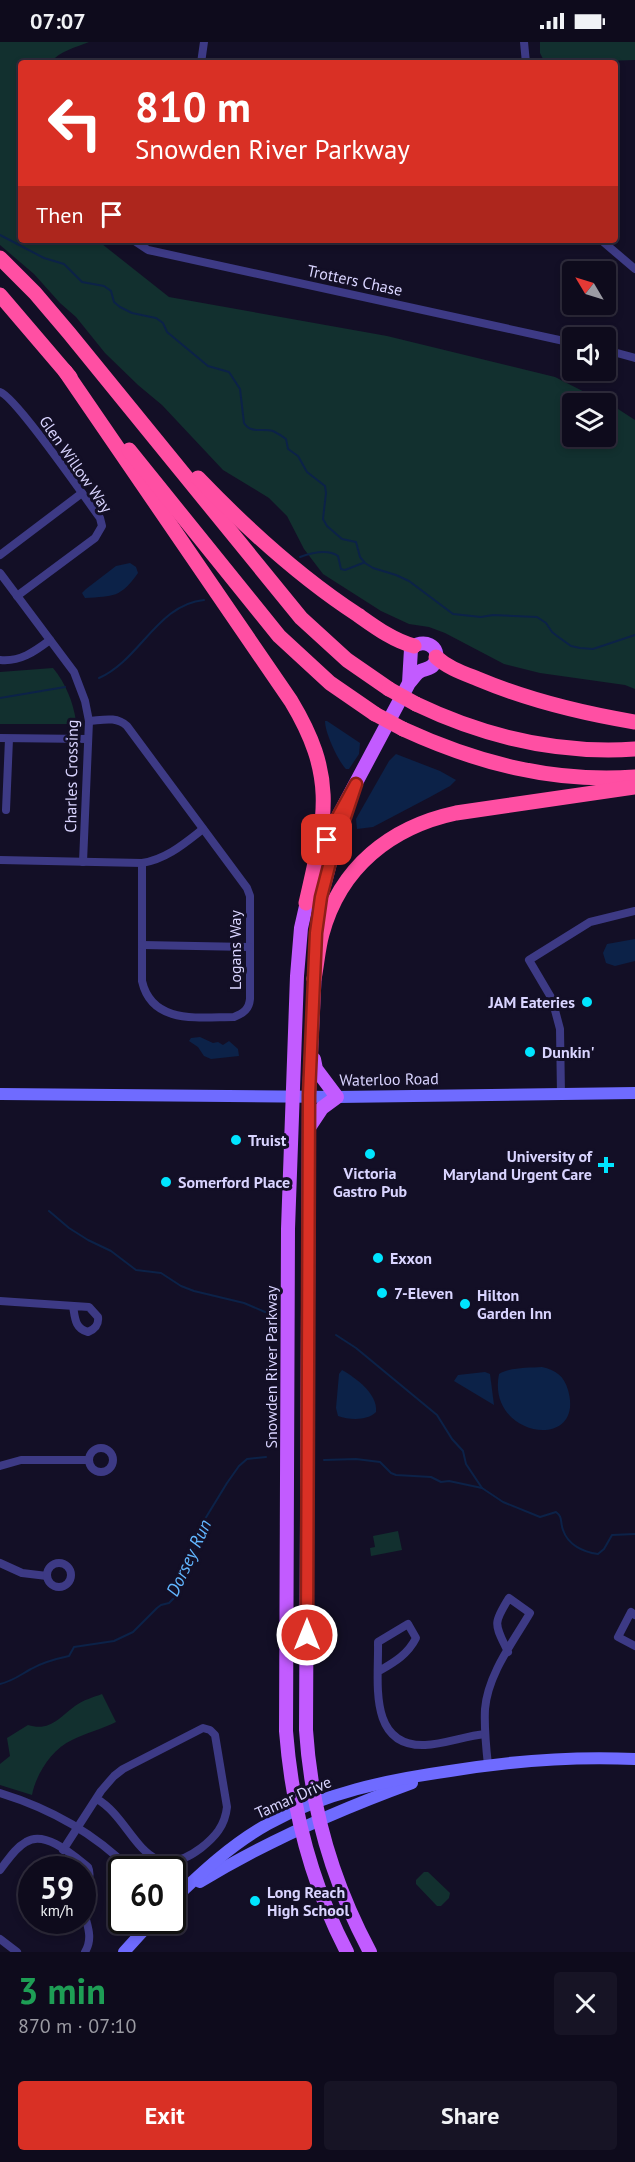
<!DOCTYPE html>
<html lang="en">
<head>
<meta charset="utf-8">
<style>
	body { margin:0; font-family:"PT Sans",sans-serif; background:#171425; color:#f1f3f6; height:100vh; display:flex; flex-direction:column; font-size:22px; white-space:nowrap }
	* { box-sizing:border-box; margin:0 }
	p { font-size:20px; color:#9b9ba3 }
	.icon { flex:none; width:33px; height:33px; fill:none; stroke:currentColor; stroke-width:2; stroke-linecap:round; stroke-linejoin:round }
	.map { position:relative; height:1910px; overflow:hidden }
	.drawer { display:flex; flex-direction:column; background:#0e0b1c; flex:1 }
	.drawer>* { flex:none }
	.top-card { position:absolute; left:18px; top:18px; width:600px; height:183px; border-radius:6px; box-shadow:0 3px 9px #0003,0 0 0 2px #2e2b3b; background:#d93025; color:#fff; overflow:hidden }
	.needle { width:39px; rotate:308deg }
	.buttons { position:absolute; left:562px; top:219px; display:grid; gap:12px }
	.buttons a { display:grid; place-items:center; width:54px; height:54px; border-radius:6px; background:#0e0b1c; box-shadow:0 3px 9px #0003,0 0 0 2px #2e2b3b; font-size:30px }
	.speed { position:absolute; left:18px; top:1814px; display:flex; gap:12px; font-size:30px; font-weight:700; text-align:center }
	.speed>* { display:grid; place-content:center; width:78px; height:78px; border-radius:50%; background:#0e0b1c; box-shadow:0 3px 9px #0003,0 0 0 2px #2e2b3b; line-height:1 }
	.speed small { font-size:15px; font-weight:400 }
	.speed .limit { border:3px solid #111; border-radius:9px; background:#fff; color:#111 }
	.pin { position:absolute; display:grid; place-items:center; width:51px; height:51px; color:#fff; margin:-26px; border-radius:12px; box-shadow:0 3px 9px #0006 }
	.me { position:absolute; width:66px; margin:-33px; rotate:0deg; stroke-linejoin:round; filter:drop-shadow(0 0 4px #0008) }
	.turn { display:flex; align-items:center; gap:21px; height:126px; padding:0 18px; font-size:27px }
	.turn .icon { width:78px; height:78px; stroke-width:2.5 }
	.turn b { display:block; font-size:42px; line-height:51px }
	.then { display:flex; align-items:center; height:57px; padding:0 18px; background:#0003; gap:12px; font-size:22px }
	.round { display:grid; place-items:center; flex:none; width:63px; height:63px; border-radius:6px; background:#171425 }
	.headline { display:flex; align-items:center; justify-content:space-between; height:102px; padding:0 18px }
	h1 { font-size:36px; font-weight:700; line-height:45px; color:#1e9e55 }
	.primary-button { display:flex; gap:12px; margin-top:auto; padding:12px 18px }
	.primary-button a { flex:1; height:69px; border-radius:6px; background:#d93025; color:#fff; font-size:24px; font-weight:700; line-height:69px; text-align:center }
	.primary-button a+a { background:#171425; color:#f1f3f6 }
	.status { display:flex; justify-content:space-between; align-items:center; height:42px; padding:0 30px; background:#0e0b1c; direction:ltr }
	.status svg { height:16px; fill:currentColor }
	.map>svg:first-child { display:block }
</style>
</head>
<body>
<div class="status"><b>07:07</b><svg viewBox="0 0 49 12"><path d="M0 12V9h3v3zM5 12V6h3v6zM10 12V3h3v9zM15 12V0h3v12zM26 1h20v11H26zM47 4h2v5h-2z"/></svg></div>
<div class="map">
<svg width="635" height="1910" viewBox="0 0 635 1910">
	<rect width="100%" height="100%" fill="#130f26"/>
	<g fill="#12302f" fill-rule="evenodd">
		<path d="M 0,0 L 89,0 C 75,6 61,8 50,21 L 21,21 L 21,198 L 97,198 L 169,255 L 387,294 L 555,335 L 618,367 L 635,378 L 635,647 L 625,643 L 540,631 L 504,622 L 445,591 L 429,585 L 409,582 L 381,569 L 323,532 L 304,507 L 287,474 L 269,456 L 223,428 L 162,363 L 138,343 L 105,311 L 76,275 L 60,261 L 34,232 L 0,203 ZM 573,362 L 606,362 L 606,394 L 573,394 Z"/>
		<path d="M 540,0 L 635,0 L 635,18 L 545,21 L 540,11 Z"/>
		<path d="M 53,626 C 66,642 73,660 76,679 L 67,682 L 0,682 L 0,630 Z"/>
		<path d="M 398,1489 L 402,1508 L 371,1514 L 370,1506 L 375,1505 L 373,1494 Z"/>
		<path d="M 102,1652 L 116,1680 C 102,1687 86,1691 72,1698 C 52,1707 36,1732 32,1753 L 0,1743 L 0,1722 L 10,1714 L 7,1696 L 28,1683 C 50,1690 60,1675 75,1664 C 83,1658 94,1655 102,1652 Z"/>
		<path d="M 424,1830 L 428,1830 L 450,1851 L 449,1856 L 441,1864 L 437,1864 L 416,1842 L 416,1838 Z"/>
	</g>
	<g fill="#0c2248">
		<path d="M 130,521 L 136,525 L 138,531 C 120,556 114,554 85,556 L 82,551 L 86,547 L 116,524 Z"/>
		<path d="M 325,679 L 327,679 L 360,701 L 359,712 L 349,727 L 346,727 C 338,719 325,691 325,679 Z"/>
		<path d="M 396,712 L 440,729 L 456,738 L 450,744 L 430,755 L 373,785 L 357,787 L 356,777 L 389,719 Z"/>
		<path d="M 635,897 L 635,919 L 615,924 L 606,921 L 603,911 L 607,902 Z"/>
		<path d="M 200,995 L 213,1001 L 218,1000 L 223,1003 L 229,999 L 238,1007 L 239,1014 L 211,1017 L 204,1014 L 198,1005 L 189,999 L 191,996 Z"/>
		<path d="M 542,1325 C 556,1328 564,1334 568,1348 C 586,1410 486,1396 499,1332 C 511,1325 528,1326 542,1325 Z"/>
		<path d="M 342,1328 C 356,1336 378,1352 376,1370 C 367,1379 350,1378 338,1374 L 336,1366 L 339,1332 Z"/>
		<path d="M 485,1330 L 490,1332 L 494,1363 L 454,1339 L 458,1333 Z"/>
	</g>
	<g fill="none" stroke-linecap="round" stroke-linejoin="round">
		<g stroke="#0c2248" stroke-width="2">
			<path d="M 0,193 L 44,216 L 64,222 L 82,240 L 104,244 L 111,249 L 114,260 L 120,265 L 132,271 L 156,276 L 163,281 L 167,290 L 208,324 L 229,330 L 240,347 L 244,381 C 251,392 262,386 273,389 C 277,391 282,394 286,397 L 288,407 L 298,414 L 307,430 L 325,444 L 326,451 L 323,477 L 327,484 L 342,497 L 356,500 L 360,515 L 365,521 L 373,526 L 396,533 L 409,539 L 453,572 L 481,575 L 493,573 L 537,575 L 546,581 L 552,590 L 557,594 L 571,604 L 580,606 L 593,607 L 635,593"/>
			<path d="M 300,515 C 311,511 328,507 338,514 L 341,527 L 345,528 L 363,521"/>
			<path d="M 99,636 C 139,619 158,562 204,558"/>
			<path d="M 0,656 L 65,645"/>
			<path d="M 49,1169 L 69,1186 L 88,1198 L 111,1209 L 136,1228 L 161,1231 L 181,1244 L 194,1249 L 244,1261 L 265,1270"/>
			<path d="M 336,1293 L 356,1306 L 437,1373 L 452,1397 L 463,1409 L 466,1422 L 482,1446"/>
			<path d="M 324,1418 L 356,1417 L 380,1420 L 391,1431 L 396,1433 L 431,1435 L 441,1440 L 449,1439 L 482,1446 L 503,1460 L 540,1475 L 556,1470 C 563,1475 560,1480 563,1488 C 568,1503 583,1510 598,1512 L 604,1507 L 612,1493 L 635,1492"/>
			<path d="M 0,1642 C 13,1639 20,1633 31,1627 C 43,1620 55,1617 69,1614 L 74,1605 L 114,1599 L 133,1590 L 157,1566 L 161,1563 L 169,1561 L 174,1556 L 175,1540 L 194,1508 L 205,1477 L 227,1441 L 239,1424 L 247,1417 L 266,1415"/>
		</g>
		<g stroke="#3d3a85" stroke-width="8">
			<path d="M 524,0 L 526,21"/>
			<path d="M 201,21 L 204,0"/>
			<path d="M 133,198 L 148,208 L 573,301"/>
			<path d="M 601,198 L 635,227"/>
			<path d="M 606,308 L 635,316"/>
			<path d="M 0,350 C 16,355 85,456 100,476 L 102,484 L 95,496 L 17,554"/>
			<path d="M 0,513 L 82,451"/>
			<path d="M 0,531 L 74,630 L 85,659 L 89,679 L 83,820"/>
			<path d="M 0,618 C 20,620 34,610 50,598"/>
			<path d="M 89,679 C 103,678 116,674 127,684 L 247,846 L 250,854 L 250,957 C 249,967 244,971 234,975 C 199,975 152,983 142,939 L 142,821"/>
			<path d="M 0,696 L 88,697"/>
			<path d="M 6,768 L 9,697"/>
			<path d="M 0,818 L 142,821 C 167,817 185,801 203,787"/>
			<path d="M 142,903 L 249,905"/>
			<path d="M 561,1053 L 560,987 L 552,957 L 529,918 L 590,880 L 635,869"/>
			<path d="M 0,1259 L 89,1265 L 98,1275 C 99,1283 95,1287 88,1290 C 75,1287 75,1276 73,1264"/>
			<circle cx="101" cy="1418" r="12"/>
			<path d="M 0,1424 L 21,1418 L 88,1418"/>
			<path d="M 0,1521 L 22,1531 L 47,1534"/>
			<circle cx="59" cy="1533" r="12"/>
			<path d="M 635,1573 L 631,1570 L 618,1595 L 635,1604"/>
			<path d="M 379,1629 C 395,1620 408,1612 416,1596 L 408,1582 L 378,1600 C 379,1638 367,1705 425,1703 C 445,1702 465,1694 485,1692"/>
			<path d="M 488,1723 C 486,1705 484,1686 485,1667 C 488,1632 513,1600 530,1571 L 509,1556 C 492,1583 495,1582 508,1610"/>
			<path d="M 0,1751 C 49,1766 94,1791 130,1827"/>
			<path d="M 63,1808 L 101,1749 L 114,1734 L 123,1727 L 203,1686 L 210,1688 L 215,1693 L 227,1765 C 225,1784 215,1795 201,1806 C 144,1849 135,1779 97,1757"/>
			<path d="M 0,1828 C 8,1818 15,1806 26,1800 C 45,1788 73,1813 88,1825 C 93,1836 84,1846 83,1858 C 82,1877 96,1891 85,1910"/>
			<path d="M 0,1897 L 17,1910"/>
		</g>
		<g stroke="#6f6bff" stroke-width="12">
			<path d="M 0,1052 L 337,1055 L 635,1051"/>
			<path d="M 200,1840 C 267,1799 338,1768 412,1741"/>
			<path d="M 172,1859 C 202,1830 232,1802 268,1782 C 324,1751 387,1738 450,1729 C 511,1719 573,1714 635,1717"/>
			<path d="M 124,1910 L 153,1878"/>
		</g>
		<g stroke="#c25bff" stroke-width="14">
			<path d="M 320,816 L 334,782 L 409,641 C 412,638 415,633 419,630 C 424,626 432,628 435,620 C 442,604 422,595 411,607 L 409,641"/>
			<path d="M 309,851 L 301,886 L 297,934 L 288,1187 L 286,1689 C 292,1766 311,1841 347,1910"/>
			<path d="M 316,899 L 321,855 L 337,795"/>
			<path d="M 315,927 L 309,1054 L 306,1688 C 311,1766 333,1841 370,1910"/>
			<path d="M 310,1084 L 322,1066 L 337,1055 L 316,1027 L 314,1017"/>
		</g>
		<g stroke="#ff4fa3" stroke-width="15">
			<path d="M 0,216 L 35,251 L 69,291 L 301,576 L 347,618 L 389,647"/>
			<path d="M 0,253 L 70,335"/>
			<path d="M 65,329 L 291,659 C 338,737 325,777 306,861"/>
			<path d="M 129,408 L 279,594 L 330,641 L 375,672"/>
			<path d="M 198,436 C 247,487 298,534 358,573 C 375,585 394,599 414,604"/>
			<path d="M 436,615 C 448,626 463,631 478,637 C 528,658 581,671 635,680"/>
			<path d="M 416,662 C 485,695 559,712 635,707"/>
			<path d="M 403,687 C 477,721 553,741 635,735"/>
			<path d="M 314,937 C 317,922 318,906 322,892 C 340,825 391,785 456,771 L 635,745"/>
		</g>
		<g stroke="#ff4fa3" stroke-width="15">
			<path d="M 389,647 L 416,662"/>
			<path d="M 375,672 L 403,687"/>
		</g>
	</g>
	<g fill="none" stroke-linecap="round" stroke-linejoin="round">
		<g stroke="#8d1f18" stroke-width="15">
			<path id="route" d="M 307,1593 L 309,1053 L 316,891 L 321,855 L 330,820 L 356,742 L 334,782 L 327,798"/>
		</g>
		<use href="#route" stroke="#d93025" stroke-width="10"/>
	</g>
	<g fill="#00e5ff" stroke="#130f26" stroke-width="2">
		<circle cx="587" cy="960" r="6"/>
		<circle cx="530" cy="1010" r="6"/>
		<circle cx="236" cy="1098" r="6"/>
		<circle cx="370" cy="1112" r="6"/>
		<path d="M603 1114h6v6h6v6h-6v6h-6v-6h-6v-6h6z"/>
		<circle cx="166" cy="1140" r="6"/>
		<circle cx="378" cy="1216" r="6"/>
		<circle cx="382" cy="1251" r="6"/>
		<circle cx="465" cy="1262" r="6"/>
		<circle cx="255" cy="1859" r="6"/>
	</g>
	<g text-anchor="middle" stroke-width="6" stroke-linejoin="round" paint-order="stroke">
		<g font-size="16" fill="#d9d4ff" stroke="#130f26">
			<text transform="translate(355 238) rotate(12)" y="6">Trotters Chase</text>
			<text transform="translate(76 422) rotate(55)" y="6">Glen Willow Way</text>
			<text transform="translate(71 734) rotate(-89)" y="6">Charles Crossing</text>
			<text transform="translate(235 908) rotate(-90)" y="6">Logans Way</text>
			<text transform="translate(389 1037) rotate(-1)" y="6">Waterloo Road</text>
			<text transform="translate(271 1325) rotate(-90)" y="6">Snowden River Parkway</text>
			<text transform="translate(293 1755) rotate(-24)" y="6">Tamar Drive</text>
		</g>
		<g font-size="16" font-weight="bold" fill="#d9d4ff" stroke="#130f26" text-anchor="start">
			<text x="575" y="966" text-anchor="end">JAM Eateries</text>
			<text x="542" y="1016">Dunkin'</text>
			<text x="248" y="1104">Truist</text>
			<text x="592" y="1120" text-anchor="end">University of<tspan x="592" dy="18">Maryland Urgent Care</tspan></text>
			<text x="370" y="1137" text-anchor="middle">Victoria<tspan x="370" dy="18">Gastro Pub</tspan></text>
			<text x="178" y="1146">Somerford Place</text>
			<text x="390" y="1222">Exxon</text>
			<text x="394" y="1257">7-Eleven</text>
			<text x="477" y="1259">Hilton<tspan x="477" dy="18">Garden Inn</tspan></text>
			<text x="267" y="1856">Long Reach<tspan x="267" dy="18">High School</tspan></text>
		</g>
		<g font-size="18" font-style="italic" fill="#62b6ff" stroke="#130f26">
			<text transform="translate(189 1516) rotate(-65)" y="6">Dorsey Run</text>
		</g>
	</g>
</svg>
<div class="buttons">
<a><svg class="needle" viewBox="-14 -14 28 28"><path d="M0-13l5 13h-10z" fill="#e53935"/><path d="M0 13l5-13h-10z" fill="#9b9ba3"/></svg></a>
<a><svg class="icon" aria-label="sound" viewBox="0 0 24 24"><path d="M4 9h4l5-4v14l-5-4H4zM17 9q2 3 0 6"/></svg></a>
<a><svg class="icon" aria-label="layers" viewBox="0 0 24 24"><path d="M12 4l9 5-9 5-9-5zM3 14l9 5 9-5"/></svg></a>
</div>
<div class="speed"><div>59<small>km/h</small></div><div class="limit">60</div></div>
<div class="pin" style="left:327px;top:798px;background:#d93025"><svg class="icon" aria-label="arrive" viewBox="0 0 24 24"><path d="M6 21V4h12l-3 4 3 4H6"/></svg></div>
<svg class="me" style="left:307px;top:1593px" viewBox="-20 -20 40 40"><circle r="17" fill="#d93025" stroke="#fff" stroke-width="3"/><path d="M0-11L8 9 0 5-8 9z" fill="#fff"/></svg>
<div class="top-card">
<div class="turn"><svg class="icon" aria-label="left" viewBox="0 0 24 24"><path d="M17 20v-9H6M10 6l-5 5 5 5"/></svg><div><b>810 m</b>Snowden River Parkway</div></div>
<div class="then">Then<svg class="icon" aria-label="arrive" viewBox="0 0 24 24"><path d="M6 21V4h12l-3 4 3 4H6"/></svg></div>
</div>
</div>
<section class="drawer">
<div class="headline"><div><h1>3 min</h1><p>870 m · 07:10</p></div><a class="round"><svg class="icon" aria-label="close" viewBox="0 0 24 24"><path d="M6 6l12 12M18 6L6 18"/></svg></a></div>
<div class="primary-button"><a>Exit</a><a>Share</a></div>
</section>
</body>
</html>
